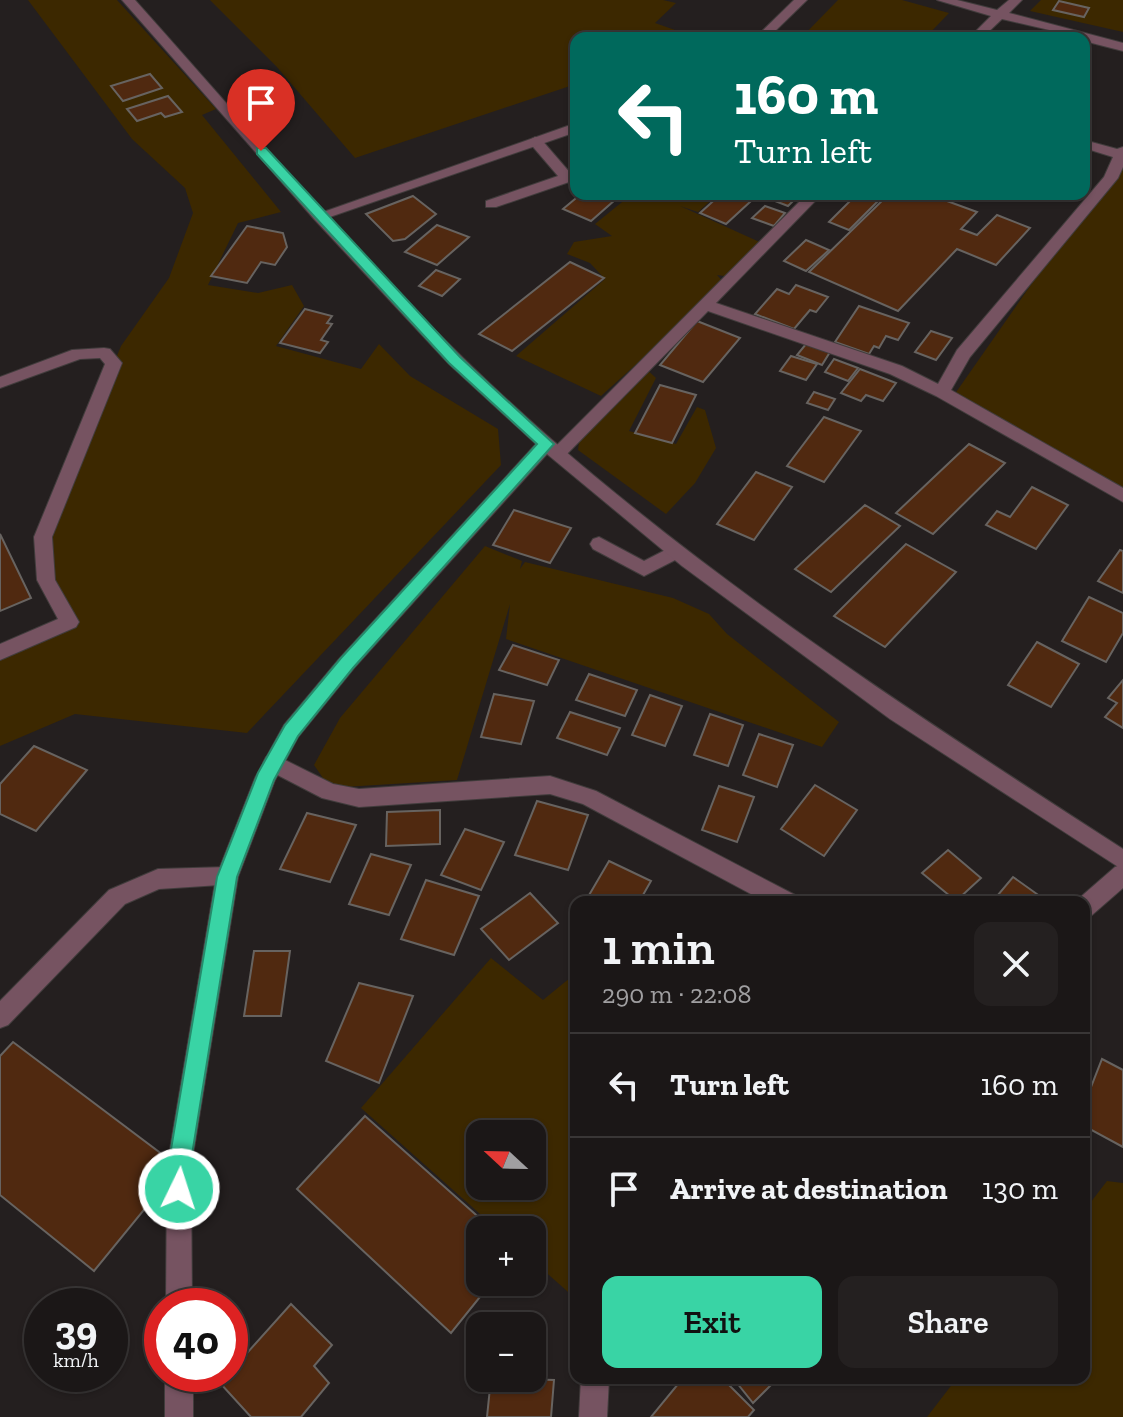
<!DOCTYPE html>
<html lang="en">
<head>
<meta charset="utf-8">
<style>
	body { margin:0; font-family:"Zilla Slab",serif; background:#242020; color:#f1f3f6; height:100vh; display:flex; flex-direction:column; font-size:30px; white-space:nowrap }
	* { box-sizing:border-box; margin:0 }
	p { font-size:26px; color:#a09fa1 }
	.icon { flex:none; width:44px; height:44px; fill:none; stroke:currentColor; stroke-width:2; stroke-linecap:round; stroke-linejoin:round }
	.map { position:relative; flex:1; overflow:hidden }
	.panel { position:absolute; left:570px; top:896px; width:520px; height:488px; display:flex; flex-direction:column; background:#1b1717; border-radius:16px; box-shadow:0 2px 6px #0004,0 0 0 2px #393636 }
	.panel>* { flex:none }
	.top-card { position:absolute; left:570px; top:32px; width:520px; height:168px; border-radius:16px; box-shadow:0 2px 6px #0004,0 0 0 2px #393636; background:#00695c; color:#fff; overflow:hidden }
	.needle { width:52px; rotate:292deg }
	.fabs { position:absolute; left:466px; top:1120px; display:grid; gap:16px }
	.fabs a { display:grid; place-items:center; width:80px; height:80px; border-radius:16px; background:#1b1717; box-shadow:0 2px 6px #0004,0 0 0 2px #393636; font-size:40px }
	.speed { position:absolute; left:24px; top:1288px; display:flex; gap:16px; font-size:40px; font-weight:700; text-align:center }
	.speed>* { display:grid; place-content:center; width:104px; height:104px; border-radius:50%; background:#1b1717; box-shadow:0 2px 6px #0004,0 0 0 2px #393636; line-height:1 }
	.speed small { font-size:20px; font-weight:400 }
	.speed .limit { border:12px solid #d22; background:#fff; color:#111 }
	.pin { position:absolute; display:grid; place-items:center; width:68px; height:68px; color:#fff; margin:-82px -34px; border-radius:50% 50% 50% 0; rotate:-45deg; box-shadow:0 0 8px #0007 }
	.pin .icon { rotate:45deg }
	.me { position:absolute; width:88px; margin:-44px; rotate:4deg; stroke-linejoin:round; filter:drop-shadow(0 0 6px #0008) }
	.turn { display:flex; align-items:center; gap:28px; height:168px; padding:0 32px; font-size:36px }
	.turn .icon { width:104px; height:104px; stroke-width:2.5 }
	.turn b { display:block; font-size:56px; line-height:68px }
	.round { display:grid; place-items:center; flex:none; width:84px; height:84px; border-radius:16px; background:#242020 }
	.headline { display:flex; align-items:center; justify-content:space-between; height:136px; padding:0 32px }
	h1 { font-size:48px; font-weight:600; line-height:60px }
	.cta { display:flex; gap:16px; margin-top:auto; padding:16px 32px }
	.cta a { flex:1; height:92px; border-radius:16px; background:#39d4a5; color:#111; font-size:32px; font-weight:600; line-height:92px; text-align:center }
	.cta a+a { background:#242020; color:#f1f3f6 }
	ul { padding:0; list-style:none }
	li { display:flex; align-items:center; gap:24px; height:104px; padding:0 32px; border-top:2px solid #393636 }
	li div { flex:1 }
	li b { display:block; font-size:30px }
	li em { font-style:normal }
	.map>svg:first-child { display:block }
</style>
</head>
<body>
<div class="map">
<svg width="1123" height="1417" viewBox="0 0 1123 1417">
	<rect width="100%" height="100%" fill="#241f1f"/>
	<g fill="#3c2800" fill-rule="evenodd">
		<path d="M 28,0 L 117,0 L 216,109 L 202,115 L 281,212 L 238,223 L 208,285 L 258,293 L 292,285 L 304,306 L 276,346 L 361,369 L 379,344 L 410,376 L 498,429 L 501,465 L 247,733 L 75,714 L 0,746 L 0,652 L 68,621 L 43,537 L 121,346 L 169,278 L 193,213 L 185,188 L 132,139 Z"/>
		<path d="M 210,0 L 663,0 L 676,3 L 655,23 L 698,38 L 576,38 L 576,84 L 355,158 L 276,66 Z"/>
		<path d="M 838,0 L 902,0 L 949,13 L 925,38 L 801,38 Z"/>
		<path d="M 1041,0 L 1123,0 L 1123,32 L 1030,11 Z"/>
		<path d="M 1123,153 L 1123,493 L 952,398 Z"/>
		<path d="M 632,194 L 718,194 L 698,212 L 680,206 L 764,244 L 732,277 L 717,275 L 725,284 L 601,396 L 516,356 L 605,279 L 590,263 L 567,254 L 574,242 L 612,236 L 595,224 Z"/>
		<path d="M 643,366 L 656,378 L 629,431 L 676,444 L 697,407 L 705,410 L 716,448 L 695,483 L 666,514 L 578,450 L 579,442 Z"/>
		<path d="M 485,546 L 522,561 L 520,569 L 525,562 L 673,598 L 709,614 L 727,634 L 839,722 L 822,747 L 506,639 L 510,604 L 457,780 L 344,787 L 325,781 L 314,765 L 340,718 Z"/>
		<path d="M 491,958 L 543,1000 L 576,973 L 576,1299 L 532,1260 L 532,1230 L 498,1230 L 361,1108 ZM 480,1134 L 532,1134 L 532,1186 L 480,1186 Z"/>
		<path d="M 1107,1181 L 1123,1183 L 1123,1417 L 927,1417 L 957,1378 L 1084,1378 L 1084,1211 Z"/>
	</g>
	<g fill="#502910" stroke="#676360" stroke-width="2">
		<path d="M 1059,1 L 1089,8 L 1084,17 L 1053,10 Z"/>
		<path d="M 150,74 L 162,88 L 123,101 L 111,86 Z"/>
		<path d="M 168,96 L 182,112 L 165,117 L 161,113 L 137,121 L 127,109 Z"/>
		<path d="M 581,194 L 603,194 L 616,199 L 591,221 L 563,209 Z"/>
		<path d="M 721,194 L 734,194 L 751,201 L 726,224 L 700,213 Z"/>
		<path d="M 757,194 L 800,194 L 788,206 Z"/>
		<path d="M 857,194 L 879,200 L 849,230 L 829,222 Z"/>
		<path d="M 889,194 L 928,194 L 977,212 L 961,229 L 977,235 L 997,215 L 1030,228 L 996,265 L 957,249 L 898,311 L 809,272 Z"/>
		<path d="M 413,196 L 436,214 L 405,239 L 393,241 L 366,214 Z"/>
		<path d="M 765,206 L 785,213 L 774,226 L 752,218 Z"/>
		<path d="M 437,225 L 469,237 L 437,265 L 405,252 Z"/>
		<path d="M 247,226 L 283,233 L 287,247 L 275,265 L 261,262 L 247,283 L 211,276 Z"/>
		<path d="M 806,240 L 829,250 L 806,271 L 784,261 Z"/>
		<path d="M 570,262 L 604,278 L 512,351 L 479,334 Z"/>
		<path d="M 436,270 L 460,279 L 442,296 L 419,286 Z"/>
		<path d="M 796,285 L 828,297 L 816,312 L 810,310 L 794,329 L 755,314 L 777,289 L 789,294 Z"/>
		<path d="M 859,306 L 909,323 L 898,340 L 886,336 L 879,348 L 874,346 L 869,354 L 835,342 Z"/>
		<path d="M 305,309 L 332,316 L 327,323 L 332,324 L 321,340 L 328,342 L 320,353 L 280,343 Z"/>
		<path d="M 697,321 L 740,338 L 703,382 L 660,365 Z"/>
		<path d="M 931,331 L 952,338 L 936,360 L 915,352 Z"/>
		<path d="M 806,344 L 830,352 L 822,365 L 797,355 Z"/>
		<path d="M 791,356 L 817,364 L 806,380 L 780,371 Z"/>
		<path d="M 834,359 L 858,368 L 848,381 L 825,372 Z"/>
		<path d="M 860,369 L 896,383 L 883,401 L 866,395 L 861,401 L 841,393 Z"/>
		<path d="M 660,385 L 696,395 L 672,443 L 635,433 Z"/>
		<path d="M 814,392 L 835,399 L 828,410 L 807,403 Z"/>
		<path d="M 824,417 L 861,431 L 824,482 L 787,466 Z"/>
		<path d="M 969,444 L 1005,463 L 933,534 L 896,513 Z"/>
		<path d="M 756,472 L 792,487 L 754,540 L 717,524 Z"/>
		<path d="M 1032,487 L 1068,505 L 1036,549 L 986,525 L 997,511 L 1010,517 Z"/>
		<path d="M 865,505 L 900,526 L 831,592 L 795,569 Z"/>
		<path d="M 514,510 L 571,528 L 550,563 L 493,545 Z"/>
		<path d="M 0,534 L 31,598 L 0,611 Z"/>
		<path d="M 906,544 L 956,572 L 885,647 L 834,616 Z"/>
		<path d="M 1120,550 L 1123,551 L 1123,593 L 1098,581 Z"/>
		<path d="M 1089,597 L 1123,613 L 1123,633 L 1106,662 L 1062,641 Z"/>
		<path d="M 1037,642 L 1079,664 L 1051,707 L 1008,685 Z"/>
		<path d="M 513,645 L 559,660 L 547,685 L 499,670 Z"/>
		<path d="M 589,674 L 637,690 L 625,716 L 576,700 Z"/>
		<path d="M 1123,680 L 1123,728 L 1105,717 L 1117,703 L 1108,698 Z"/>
		<path d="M 494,694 L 534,701 L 521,744 L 481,737 Z"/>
		<path d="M 650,695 L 682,706 L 665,746 L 632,735 Z"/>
		<path d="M 570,712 L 620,728 L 607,755 L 557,738 Z"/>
		<path d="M 710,714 L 743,725 L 728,766 L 694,755 Z"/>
		<path d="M 759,734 L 793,745 L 777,787 L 743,775 Z"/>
		<path d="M 34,746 L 87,770 L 36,831 L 0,814 L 0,784 Z"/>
		<path d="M 815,785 L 857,810 L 824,856 L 781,829 Z"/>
		<path d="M 719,786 L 754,797 L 737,842 L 702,830 Z"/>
		<path d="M 537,801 L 588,815 L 568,870 L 515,855 Z"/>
		<path d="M 440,810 L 440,844 L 386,846 L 387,812 Z"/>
		<path d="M 307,813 L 356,825 L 330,882 L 280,869 Z"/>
		<path d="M 465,829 L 504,842 L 481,890 L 441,875 Z"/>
		<path d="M 948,850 L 981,878 L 956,901 L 922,873 Z"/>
		<path d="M 371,854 L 411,865 L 389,915 L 349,904 Z"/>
		<path d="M 609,861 L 651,881 L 639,902 L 585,902 Z"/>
		<path d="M 1013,877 L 1048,902 L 992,902 Z"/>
		<path d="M 426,880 L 479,896 L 454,955 L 401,939 Z"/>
		<path d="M 530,893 L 558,923 L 509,960 L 481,929 Z"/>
		<path d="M 254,951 L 290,951 L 281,1016 L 244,1016 Z"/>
		<path d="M 359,983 L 413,996 L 379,1083 L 326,1061 Z"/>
		<path d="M 13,1042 L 179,1167 L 94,1271 L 0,1195 L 0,1056 Z"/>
		<path d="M 1102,1059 L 1123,1070 L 1123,1147 L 1084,1126 L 1084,1105 Z"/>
		<path d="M 365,1116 L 493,1230 L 480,1230 L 480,1282 L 492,1282 L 451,1333 L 297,1189 Z"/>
		<path d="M 291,1304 L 332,1345 L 314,1366 L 329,1383 L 301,1417 L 251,1417 L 220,1383 Z"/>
		<path d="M 491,1378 L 554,1380 L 551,1417 L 487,1417 Z"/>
		<path d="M 683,1378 L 722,1378 L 754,1410 L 748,1417 L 651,1417 Z"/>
		<path d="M 733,1378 L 778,1378 L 753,1403 Z"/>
	</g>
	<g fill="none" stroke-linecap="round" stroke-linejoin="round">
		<g stroke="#413c3c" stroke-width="2">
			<g id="service">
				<path d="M 535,137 L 540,138 L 572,175 L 572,181 L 496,207 L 486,207 L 486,201 L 558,176 L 528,141 Z"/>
				<path d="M 599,537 L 644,561 L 677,544 L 686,551 L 683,556 L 644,576 L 593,549 L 590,544 L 593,539 Z"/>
			</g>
		</g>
		<g stroke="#413c3c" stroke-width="2">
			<g id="minor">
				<path d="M 794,0 L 807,0 L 768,38 L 755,38 Z"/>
				<path d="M 937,0 L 957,0 L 997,10 L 1009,0 L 1022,0 L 1009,13 L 1123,43 L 1123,51 L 1084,41 L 1084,38 L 1002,19 L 982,38 L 969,38 L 991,16 Z"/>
				<path d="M 576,123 L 576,132 L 324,219 L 319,220 L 312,216 Z"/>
				<path d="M 1084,140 L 1117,149 L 1123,147 L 1123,167 L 1118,178 L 970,357 L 951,390 L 1123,488 L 1123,502 L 936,396 L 890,374 L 708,311 L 564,457 L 558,459 L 549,453 L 807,194 L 822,194 L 716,303 L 902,366 L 938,384 L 957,350 L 1104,177 L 1113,157 L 1084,148 Z"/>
				<path d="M 104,348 L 110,349 L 122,363 L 52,537 L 55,580 L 79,622 L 76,627 L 0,660 L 0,644 L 58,619 L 37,580 L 34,537 L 105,364 L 100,358 L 80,359 L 0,388 L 0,377 L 72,350 Z"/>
				<path d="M 273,754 L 333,784 L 359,789 L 550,776 L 596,791 L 795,895 L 798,902 L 766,902 L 583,804 L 550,794 L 359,807 L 322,798 L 266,769 L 263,763 L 266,757 Z"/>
				<path d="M 1123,864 L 1123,888 L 1092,915 L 1084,918 L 1084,902 L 1076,901 L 1115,867 Z"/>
				<path d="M 227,867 L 235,870 L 238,877 L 235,884 L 159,889 L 125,904 L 8,1025 L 0,1028 L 0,1001 L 109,890 L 158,869 Z"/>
				<path d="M 581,1378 L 609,1378 L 607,1417 L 579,1417 Z"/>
			</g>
		</g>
		<g stroke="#413c3c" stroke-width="2">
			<g id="tertiary">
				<path d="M 122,0 L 135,0 C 269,150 399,307 551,439 C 728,593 926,722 1123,849 L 1123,870 L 890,719 L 682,566 L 547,454 L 354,668 L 298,737 L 275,780 L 238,877 L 191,1167 L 192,1306 L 166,1306 L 167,1167 L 216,877 L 255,778 L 284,725 L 340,658 L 536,444 L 449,364 L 314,219 Z"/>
				<rect x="165" y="1374" width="28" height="43"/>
			</g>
		</g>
		<use href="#service" fill="#765361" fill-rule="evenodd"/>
		<use href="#minor" fill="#765361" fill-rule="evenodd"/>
		<use href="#tertiary" fill="#765361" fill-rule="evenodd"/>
	</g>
	<path fill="#39d4a5" stroke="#258a6b" stroke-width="2" d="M 257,148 L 266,148 L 460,357 L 554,444 L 353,668 L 298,736 L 274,780 L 237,877 L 190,1167 L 190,1189 L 187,1197 L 179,1200 L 171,1197 L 168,1189 L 168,1167 L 217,877 L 258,773 L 285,725 L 341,658 L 537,444 L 449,363 L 257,154 Z"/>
</svg>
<div class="fabs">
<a><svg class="needle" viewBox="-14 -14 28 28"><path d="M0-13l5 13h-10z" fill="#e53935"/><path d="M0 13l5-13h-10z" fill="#a09fa1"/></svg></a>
<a>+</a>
<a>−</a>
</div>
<div class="speed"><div>39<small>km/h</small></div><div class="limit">40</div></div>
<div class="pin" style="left:261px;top:151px;background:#d93025"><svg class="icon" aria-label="arrive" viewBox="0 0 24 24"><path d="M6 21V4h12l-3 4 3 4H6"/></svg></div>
<svg class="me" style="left:179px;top:1189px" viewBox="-20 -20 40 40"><circle r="17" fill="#39d4a5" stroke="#fff" stroke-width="3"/><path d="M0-11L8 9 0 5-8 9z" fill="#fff"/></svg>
<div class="top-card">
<div class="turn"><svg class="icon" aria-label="left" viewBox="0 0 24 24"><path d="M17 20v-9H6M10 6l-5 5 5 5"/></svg><div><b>160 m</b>Turn left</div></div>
</div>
<section class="panel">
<div class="headline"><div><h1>1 min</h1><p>290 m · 22:08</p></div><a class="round"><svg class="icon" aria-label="close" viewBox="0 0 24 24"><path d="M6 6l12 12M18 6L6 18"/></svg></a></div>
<ul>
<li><svg class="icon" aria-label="left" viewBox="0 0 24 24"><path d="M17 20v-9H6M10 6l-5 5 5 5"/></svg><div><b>Turn left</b></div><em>160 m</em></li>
<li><svg class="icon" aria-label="arrive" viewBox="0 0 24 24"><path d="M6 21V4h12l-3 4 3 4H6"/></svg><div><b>Arrive at destination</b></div><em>130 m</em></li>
</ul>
<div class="cta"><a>Exit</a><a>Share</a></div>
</section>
</div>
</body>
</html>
